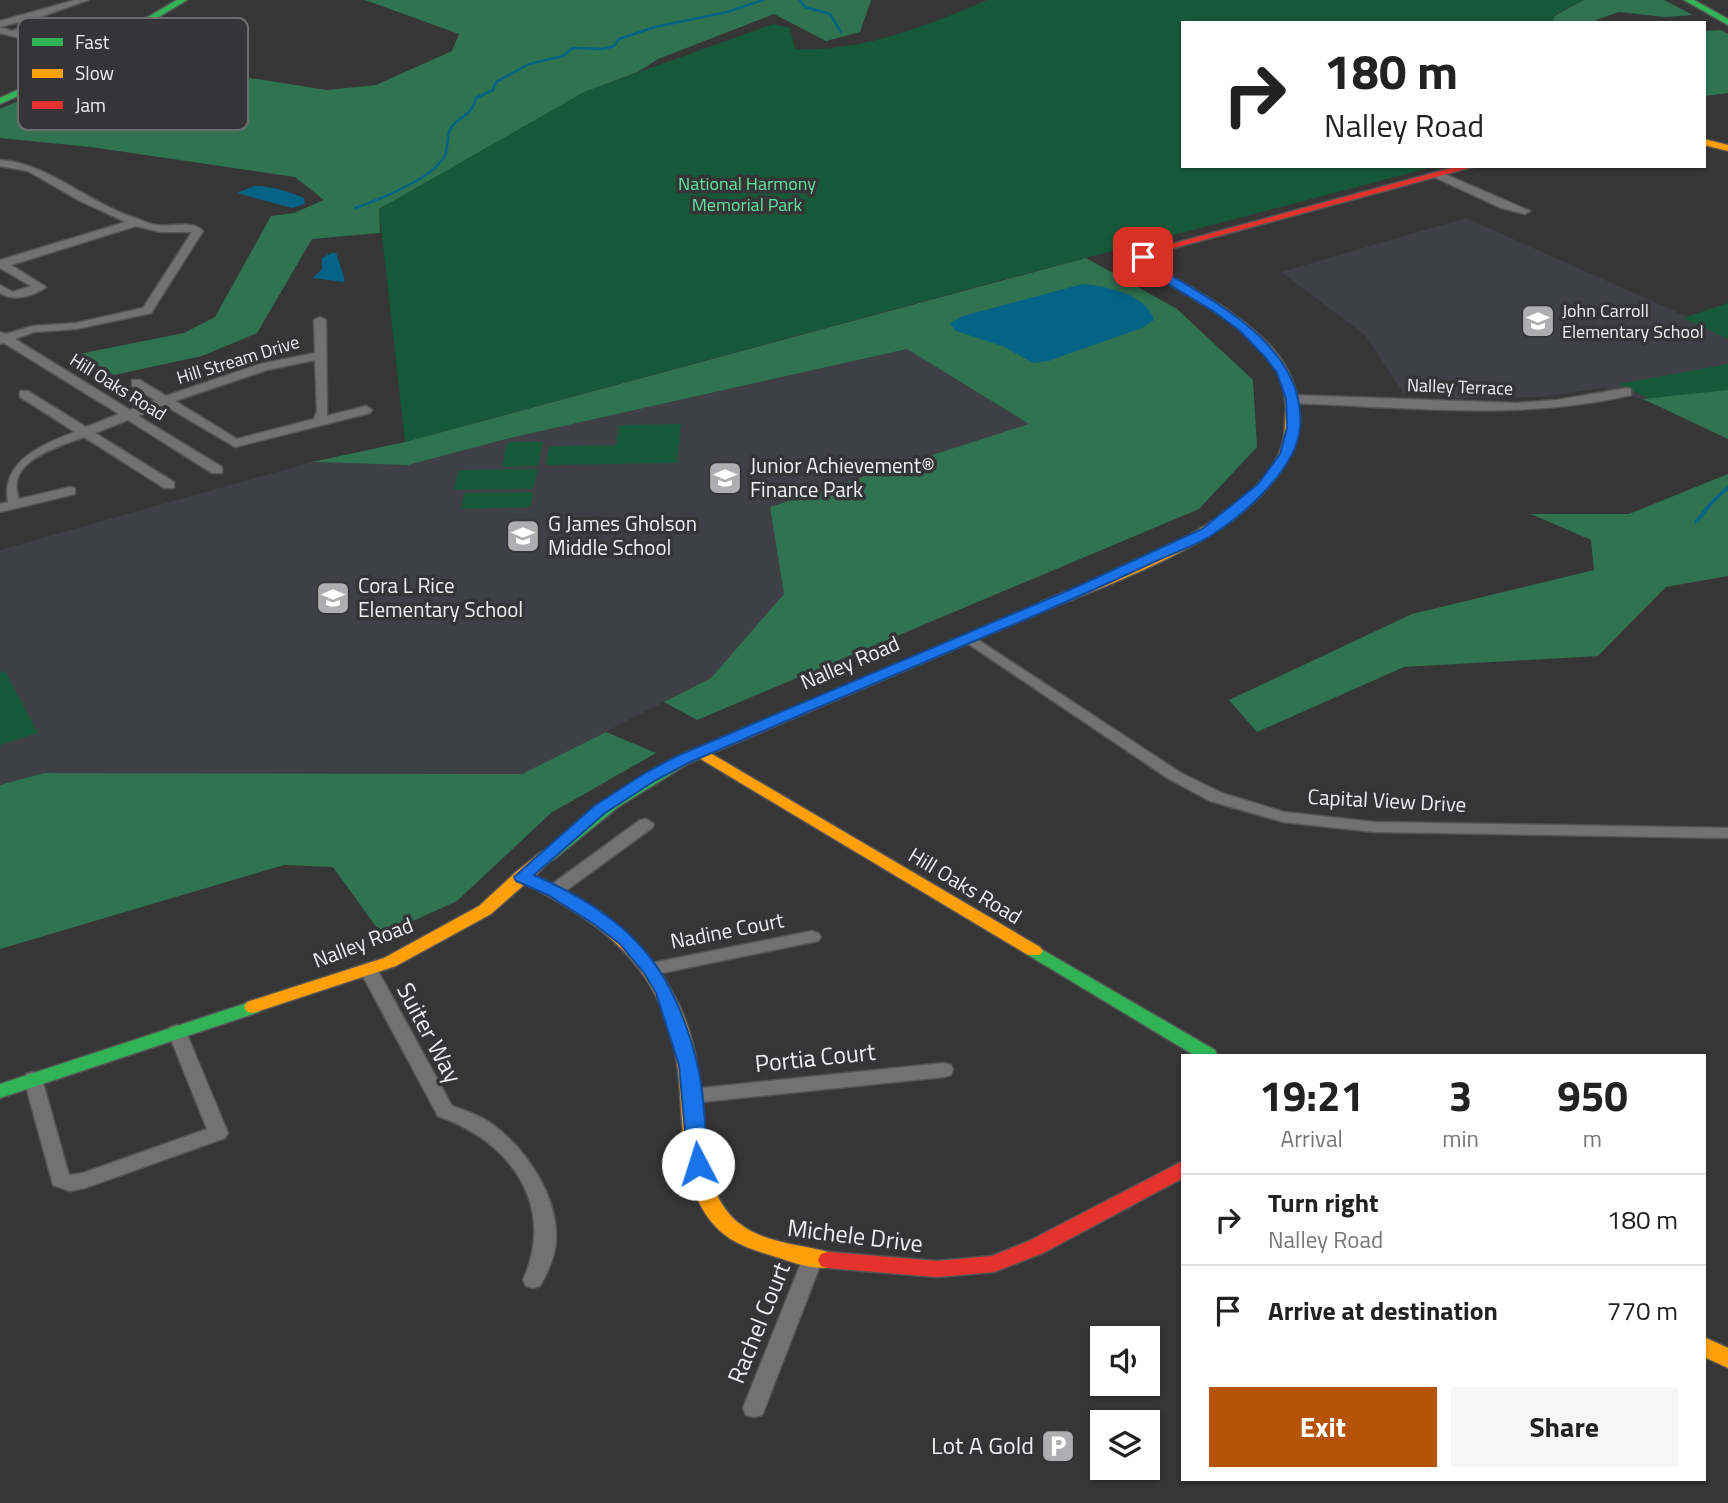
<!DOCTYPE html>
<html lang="en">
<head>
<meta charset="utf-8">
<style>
	body { margin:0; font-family:"Titillium Web",sans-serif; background:#f6f6f6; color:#222; height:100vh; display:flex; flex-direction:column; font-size:26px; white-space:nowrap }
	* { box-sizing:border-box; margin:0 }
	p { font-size:23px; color:#767676 }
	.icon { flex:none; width:38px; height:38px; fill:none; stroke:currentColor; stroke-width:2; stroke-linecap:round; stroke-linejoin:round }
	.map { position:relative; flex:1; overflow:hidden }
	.side { position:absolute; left:1181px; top:1054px; width:525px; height:427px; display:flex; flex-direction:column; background:#fff; border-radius:0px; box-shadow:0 2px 5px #0004 }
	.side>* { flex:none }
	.banner { position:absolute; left:1181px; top:21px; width:525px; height:147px; border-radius:0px; box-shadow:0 2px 5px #0004; background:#fff; color:#222; overflow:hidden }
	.controls { position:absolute; left:1090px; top:1326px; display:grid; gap:14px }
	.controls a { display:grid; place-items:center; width:70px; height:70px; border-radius:0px; background:#fff; box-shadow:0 2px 5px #0004; font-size:35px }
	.pin { position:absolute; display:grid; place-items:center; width:60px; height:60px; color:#fff; margin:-30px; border-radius:14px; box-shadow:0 4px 10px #0006 }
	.me { position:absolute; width:77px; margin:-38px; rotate:355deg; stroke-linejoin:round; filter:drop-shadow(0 0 5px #0008) }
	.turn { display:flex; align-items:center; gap:24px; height:147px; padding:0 28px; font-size:32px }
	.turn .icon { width:91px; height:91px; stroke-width:2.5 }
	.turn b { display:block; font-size:49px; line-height:60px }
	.eta { display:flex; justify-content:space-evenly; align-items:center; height:119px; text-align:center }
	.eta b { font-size:42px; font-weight:700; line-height:49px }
	.action { display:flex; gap:14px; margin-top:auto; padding:14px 28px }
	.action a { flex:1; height:80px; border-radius:0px; background:#b45309; color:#fff; font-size:28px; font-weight:700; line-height:80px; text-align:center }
	.action a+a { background:#f6f6f6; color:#222 }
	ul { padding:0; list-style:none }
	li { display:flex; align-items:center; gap:21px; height:91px; padding:0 28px; border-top:2px solid #e0e0e0 }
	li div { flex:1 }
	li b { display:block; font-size:26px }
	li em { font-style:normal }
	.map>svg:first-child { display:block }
</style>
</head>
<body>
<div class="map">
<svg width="1728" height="1503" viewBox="0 0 1728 1503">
	<rect width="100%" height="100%" fill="#363637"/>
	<g fill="#3f4046">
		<path d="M 1466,218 L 1692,319 L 1728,306 L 1728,390 L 1643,399 L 1602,388 L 1542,397 L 1462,398 L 1404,394 L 1366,336 L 1281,272 Z"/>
		<path d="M 907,349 L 1030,425 L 770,507 L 785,594 L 711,678 L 523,774 L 44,773 L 0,785 L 0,550 L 312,462 L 408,465 L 510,438 Z"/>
	</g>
	<g fill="#16593a">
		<path d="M 987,0 L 1584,0 L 1556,14 L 1551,23 L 1183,23 L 1183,166 L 1437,166 L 998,281 L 405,442 L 379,209 L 584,92 L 773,24 L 790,28 L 795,49 C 858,53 930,25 987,0 Z"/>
		<path d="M 1728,303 L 1728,339 L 1683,318 Z"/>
		<path d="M 1728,364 L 1728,438 L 1619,384 Z"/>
		<path d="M 681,424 L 677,463 L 546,465 L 549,446 L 616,445 L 619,425 Z"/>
		<path d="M 507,442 L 543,442 L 538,466 L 502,467 Z"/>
		<path d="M 538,469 L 533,489 L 453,490 L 459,470 Z"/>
		<path d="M 533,492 L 530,507 L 461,509 L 464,493 Z"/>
		<path d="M 5,671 L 38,733 L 0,745 L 0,673 Z"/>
	</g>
	<g fill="#2f7351">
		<path d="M 365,0 L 871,0 L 860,32 L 826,41 L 774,14 L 658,59 L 638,72 L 584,92 L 379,209 L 380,233 L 312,239 L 257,333 L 202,356 L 114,375 L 79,354 L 184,333 L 215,317 L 271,216 L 294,213 L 324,200 L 295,177 L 91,147 L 0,138 L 0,109 L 67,80 L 109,56 L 327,90 L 376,85 L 452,51 L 459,34 Z"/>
		<path d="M 1584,0 L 1664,0 L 1693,15 L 1665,17 L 1619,12 L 1596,20 L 1600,23 L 1551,23 L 1556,15 Z"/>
		<path d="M 1721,30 L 1728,34 L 1728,93 L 1705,96 L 1705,31 Z"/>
		<path d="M 1086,258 L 1177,309 L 1253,380 L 1257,447 L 1199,509 L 697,720 L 664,702 L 711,678 L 784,594 L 770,507 L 1029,424 L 907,349 L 510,438 L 408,465 L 312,462 L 405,442 Z"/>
		<path d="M 1728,390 L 1728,439 L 1643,399 Z"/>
		<path d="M 1728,474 L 1728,576 L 1666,587 L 1598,656 L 1404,667 L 1257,732 L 1229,700 L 1412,614 L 1594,570 L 1591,540 L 1531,514 L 1629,514 Z"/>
		<path d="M 606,732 L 656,753 L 551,813 L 457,901 L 382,935 L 333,867 L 284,865 L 0,949 L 0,785 L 44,773 L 522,774 Z"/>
	</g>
	<g fill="#056386">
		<path d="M 254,186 C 273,186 287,191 304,198 L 305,204 L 292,208 L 237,193 Z"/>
		<path d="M 331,253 L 336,253 L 344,277 L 344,282 L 313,278 L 322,269 L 322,258 Z"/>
		<path d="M 1083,284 C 1106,286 1148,295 1154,320 L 1142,328 L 1048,361 L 1033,363 L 1005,347 L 956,331 L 950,323 L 963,316 Z"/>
	</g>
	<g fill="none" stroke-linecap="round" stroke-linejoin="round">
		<g stroke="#056386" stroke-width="2.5">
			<path d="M 800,0 L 805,7 L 830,14 L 841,32"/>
			<path d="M 355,208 C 378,200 432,179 444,157 C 449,149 446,138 450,130 C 456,116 471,119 476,98 L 493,90 L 496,82 L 529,64 L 563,56 L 573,48 L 603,49 L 614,46 L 619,39 L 655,27 L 727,12 L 763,0"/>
		</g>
		<path stroke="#056386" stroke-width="3.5" d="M 1696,522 L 1714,500 L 1728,488"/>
		<g stroke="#545455" stroke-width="3">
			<g id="street">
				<path d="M 75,0 L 88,0 L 40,17 L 34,29 L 21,33 L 66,46 L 66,50 L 0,33 L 0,27 L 12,31 L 27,25 L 30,19 L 0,27 L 0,21 Z"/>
				<path d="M 0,160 C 48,163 88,203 135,218 C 142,220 149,224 156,225 C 172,228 191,219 203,231 L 151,313 L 76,329 L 34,332 L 15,339 L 130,410 L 155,400 L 132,386 L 132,380 L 140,380 L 166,396 L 260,364 L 315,353 L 314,320 L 320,317 L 326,320 L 327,416 L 366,406 L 372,410 L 370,413 L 235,447 L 164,405 L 138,416 L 222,467 L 222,473 L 212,473 L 128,420 L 95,433 L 174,482 L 174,488 L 164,488 L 84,437 C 58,447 4,461 19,499 L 70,487 L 75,488 L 75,494 L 0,512 L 0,504 L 8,502 C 0,460 46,443 75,432 L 20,397 L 20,391 L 28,391 L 86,427 L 119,414 L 4,343 L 0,344 L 0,332 L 6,334 L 33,326 L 76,323 L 143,308 L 192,232 L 160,232 L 136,226 L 11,265 L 46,287 C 33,296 14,302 0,293 L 0,285 L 13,292 L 31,286 L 0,268 L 0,260 L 126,222 L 80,201 L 28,171 L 0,166 ZM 315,360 L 317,411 L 314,419 L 237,439 L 175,401 L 267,370 Z"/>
				<path d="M 1434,173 L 1442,173 L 1530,211 L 1525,214 L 1501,208 L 1434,177 Z"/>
				<path d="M 1627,388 L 1631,389 L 1631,395 C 1520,421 1405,407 1292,403 L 1286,399 L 1292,395 L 1516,403 L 1557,400 Z"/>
				<path d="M 969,634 L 1181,773 L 1222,793 L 1284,812 L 1374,822 L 1728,828 L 1728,838 L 1374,832 L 1283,822 L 1210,801 L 1169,779 L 964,641 L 962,638 Z"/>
				<path d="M 646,819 L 654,824 L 652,828 L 560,895 L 548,895 L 545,891 L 548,887 L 640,820 Z"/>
				<path d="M 812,931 L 818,933 L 821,937 L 818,941 L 652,975 L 646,973 L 643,969 L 646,965 L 652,963 Z"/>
				<path d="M 368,963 L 374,965 L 377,969 L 452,1106 C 466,1111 480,1115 492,1124 C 526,1149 558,1196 556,1240 C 555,1256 548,1272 540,1286 L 533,1288 L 526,1286 L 523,1280 C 557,1205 510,1141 438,1116 L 359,969 L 362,965 Z"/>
				<path d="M 177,1025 L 184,1027 L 186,1032 L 228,1133 L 225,1138 L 85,1188 L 70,1191 L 53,1185 L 24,1079 L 26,1074 L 33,1072 L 40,1074 L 42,1079 L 69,1175 L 83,1173 L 207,1129 L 168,1032 L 170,1027 Z"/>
				<path d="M 944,1063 L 951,1065 L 953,1070 L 951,1075 L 944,1077 L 692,1103 L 685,1101 L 682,1096 L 685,1091 L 692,1089 Z"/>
				<path d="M 813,1250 L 820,1252 L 823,1258 L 765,1408 L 762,1415 L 754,1417 L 746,1415 L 743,1408 L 803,1258 L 806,1252 Z"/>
			</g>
		</g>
		<g stroke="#545455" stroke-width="3">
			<g id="fast">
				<path d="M 177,0 L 187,0 L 52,81 L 0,104 L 0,98 L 46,77 Z"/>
				<path d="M 1684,0 L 1694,0 L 1728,19 L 1728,25 Z"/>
				<path d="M 1046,601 L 1051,602 L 1053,605 L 1051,608 L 689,763 L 618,807 L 553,860 L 541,860 L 539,856 L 606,800 L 677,757 Z"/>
				<path d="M 1034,945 L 1215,1050 L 1217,1055 L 1194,1055 L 1028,955 L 1025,951 L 1028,947 Z"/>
				<path d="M 253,1001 L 259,1002 L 262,1007 L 259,1012 L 0,1098 L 0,1084 Z"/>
			</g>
		</g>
		<g stroke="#545455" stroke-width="3">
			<g id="slow">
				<path d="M 1704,139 L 1728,145 L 1728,151 L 1704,145 Z"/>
				<path d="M 1162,245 L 1171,247 L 1149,258 L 1152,265 C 1194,290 1242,313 1274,350 C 1292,371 1300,396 1298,423 C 1289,522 1130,576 1051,608 L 1041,608 L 1039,605 L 1041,602 C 1106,575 1267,517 1283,441 C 1285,434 1285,427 1285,420 C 1288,397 1281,374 1266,355 C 1234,317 1185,295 1144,269 L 1138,257 L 1139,255 Z"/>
				<path d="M 700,747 L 1040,947 L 1043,951 L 1040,955 L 1028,955 L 694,755 L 692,752 Z"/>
				<path d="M 547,851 L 555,856 L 535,876 C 610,912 675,963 694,1049 C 705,1101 693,1188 740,1224 C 768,1245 803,1244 835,1254 L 838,1260 L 835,1266 C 818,1272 791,1262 773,1256 C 757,1251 739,1246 725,1235 C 674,1195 686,1113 676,1056 C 673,1035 666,1014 656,996 C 629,942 577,910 525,884 L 491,914 L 396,966 L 253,1013 L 247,1012 L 244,1007 L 247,1002 L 384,958 L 479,906 L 516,872 L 541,852 Z"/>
				<path d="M 1704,1337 L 1728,1348 L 1728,1368 L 1704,1357 Z"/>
			</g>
		</g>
		<g stroke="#545455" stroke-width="3">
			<g id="jam">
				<path d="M 1459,166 L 1476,166 L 1170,249 L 1161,247 Z"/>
				<path d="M 1183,1161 L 1183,1178 L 1043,1253 L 994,1272 L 937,1277 L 828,1268 L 821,1266 L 818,1260 L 821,1254 L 828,1252 L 937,1261 L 992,1256 L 1029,1241 Z"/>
			</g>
		</g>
		<use href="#street" fill="#727272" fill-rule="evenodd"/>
		<use href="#fast" fill="#30b455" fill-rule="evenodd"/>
		<use href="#slow" fill="#ff9f0a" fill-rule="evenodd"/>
		<use href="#jam" fill="#e5322d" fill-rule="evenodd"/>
	</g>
	<path fill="#1a73e8" stroke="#114b97" stroke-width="2" d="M 1139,255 L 1146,255 L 1153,265 C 1211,300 1307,345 1300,428 C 1296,469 1245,514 1212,535 C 1195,546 1173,553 1154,562 C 1113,581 1071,600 1029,618 C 915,666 802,714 688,763 L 656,780 L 605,813 L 534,875 C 628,916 673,964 697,1063 C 705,1095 705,1132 708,1164 L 705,1169 L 698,1172 L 691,1169 L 688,1164 L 679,1065 L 656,993 L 644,973 L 620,944 L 594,924 L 548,895 L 516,881 L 514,877 L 594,806 L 645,773 L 677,756 L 1074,588 L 1202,529 L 1258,484 L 1280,454 L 1287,428 L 1286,399 L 1277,373 L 1265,357 L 1239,330 L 1213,311 L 1144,269 L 1137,257 Z"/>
	<defs>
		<g id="school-square" transform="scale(1.75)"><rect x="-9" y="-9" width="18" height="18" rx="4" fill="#aeaeb0" stroke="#353538"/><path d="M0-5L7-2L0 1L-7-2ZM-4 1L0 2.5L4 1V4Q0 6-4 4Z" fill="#fff"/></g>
		<g id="parking-square" transform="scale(1.75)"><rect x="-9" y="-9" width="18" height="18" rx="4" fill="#aeaeb0" stroke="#353538"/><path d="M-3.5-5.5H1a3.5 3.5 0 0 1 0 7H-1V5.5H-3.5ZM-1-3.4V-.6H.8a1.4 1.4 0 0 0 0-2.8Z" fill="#fff"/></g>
	</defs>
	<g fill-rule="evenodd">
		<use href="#school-square" x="1538" y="321"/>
		<use href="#school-square" x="725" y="478"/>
		<use href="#school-square" x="523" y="536"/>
		<use href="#school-square" x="333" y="598"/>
		<use href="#parking-square" x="1058" y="1446"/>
	</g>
	<g text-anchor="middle" stroke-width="7" stroke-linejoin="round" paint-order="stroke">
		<g font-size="18" fill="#5ee6a1" stroke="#353538">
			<text x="747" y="190">National Harmony<tspan x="747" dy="21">Memorial Park</tspan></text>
		</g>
		<g font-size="18" fill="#efeff1" stroke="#353538" text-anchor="start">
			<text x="1562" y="317">John Carroll<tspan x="1562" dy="21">Elementary School</tspan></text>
		</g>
		<g font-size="18" fill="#efeff1" stroke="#353538">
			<text transform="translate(238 360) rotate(-17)" y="6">Hill Stream Drive</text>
			<text transform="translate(118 387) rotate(32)" y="6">Hill Oaks Road</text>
			<text transform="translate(1460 387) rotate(2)" y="6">Nalley Terrace</text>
		</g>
		<g font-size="21" fill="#efeff1" stroke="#353538" text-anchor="start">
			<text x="750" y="473">Junior Achievement®<tspan x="750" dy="24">Finance Park</tspan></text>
			<text x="548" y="531">G James Gholson<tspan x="548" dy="24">Middle School</tspan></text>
			<text x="358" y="593">Cora L Rice<tspan x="358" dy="24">Elementary School</tspan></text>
		</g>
		<g font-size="21" fill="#efeff1" stroke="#353538">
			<text transform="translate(850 663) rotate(-23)" y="7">Nalley Road</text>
			<text transform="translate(1387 801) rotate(3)" y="7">Capital View Drive</text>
			<text transform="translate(965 886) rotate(31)" y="7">Hill Oaks Road</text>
			<text transform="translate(727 931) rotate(-11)" y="7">Nadine Court</text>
			<text transform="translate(363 943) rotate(-21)" y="7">Nalley Road</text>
		</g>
		<g font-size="24" fill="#efeff1" stroke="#353538">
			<text transform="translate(429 1033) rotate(62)" y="8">Suiter Way</text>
			<text transform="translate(815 1058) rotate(-6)" y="8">Portia Court</text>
			<text transform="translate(855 1236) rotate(7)" y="8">Michele Drive</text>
			<text transform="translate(759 1323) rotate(-68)" y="8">Rachel Court</text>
		</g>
		<g font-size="24" fill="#efeff1" stroke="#353538" text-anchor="end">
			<text x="1034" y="1454">Lot A Gold</text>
		</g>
	</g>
	<rect x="18" y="18" width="230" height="112" rx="10" fill="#353538" stroke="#6d6d70" stroke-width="2"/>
	<rect x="32" y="38" width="31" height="8" fill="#30b455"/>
	<rect x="32" y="69" width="31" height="9" fill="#ff9f0a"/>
	<rect x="32" y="101" width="31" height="8" fill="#e5322d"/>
	<g font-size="19" fill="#efeff1">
		<text x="75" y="49">Fast</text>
		<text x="75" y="80">Slow</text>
		<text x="75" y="112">Jam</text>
	</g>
</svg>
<div class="controls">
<a><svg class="icon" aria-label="sound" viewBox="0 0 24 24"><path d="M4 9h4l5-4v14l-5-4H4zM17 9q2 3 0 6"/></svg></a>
<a><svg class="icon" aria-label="layers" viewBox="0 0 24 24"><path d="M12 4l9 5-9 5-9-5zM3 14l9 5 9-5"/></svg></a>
</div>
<div class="pin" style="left:1143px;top:257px;background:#d93025"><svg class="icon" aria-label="arrive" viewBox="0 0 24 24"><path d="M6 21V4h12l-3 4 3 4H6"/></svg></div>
<svg class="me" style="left:698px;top:1164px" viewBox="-20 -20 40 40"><circle r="19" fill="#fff"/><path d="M0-13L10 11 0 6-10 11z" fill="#1a73e8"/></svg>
<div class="banner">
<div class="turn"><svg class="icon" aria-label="right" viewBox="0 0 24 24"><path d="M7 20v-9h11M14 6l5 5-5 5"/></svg><div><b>180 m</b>Nalley Road</div></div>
</div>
<section class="side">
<div class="eta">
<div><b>19:21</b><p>Arrival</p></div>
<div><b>3</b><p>min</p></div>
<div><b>950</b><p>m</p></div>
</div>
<ul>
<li><svg class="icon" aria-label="right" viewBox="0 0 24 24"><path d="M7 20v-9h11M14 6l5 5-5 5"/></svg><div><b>Turn right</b><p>Nalley Road</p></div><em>180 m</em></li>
<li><svg class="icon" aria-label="arrive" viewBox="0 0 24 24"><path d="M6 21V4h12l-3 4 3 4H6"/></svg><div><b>Arrive at destination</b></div><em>770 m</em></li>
</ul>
<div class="action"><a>Exit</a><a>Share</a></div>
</section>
</div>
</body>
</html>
